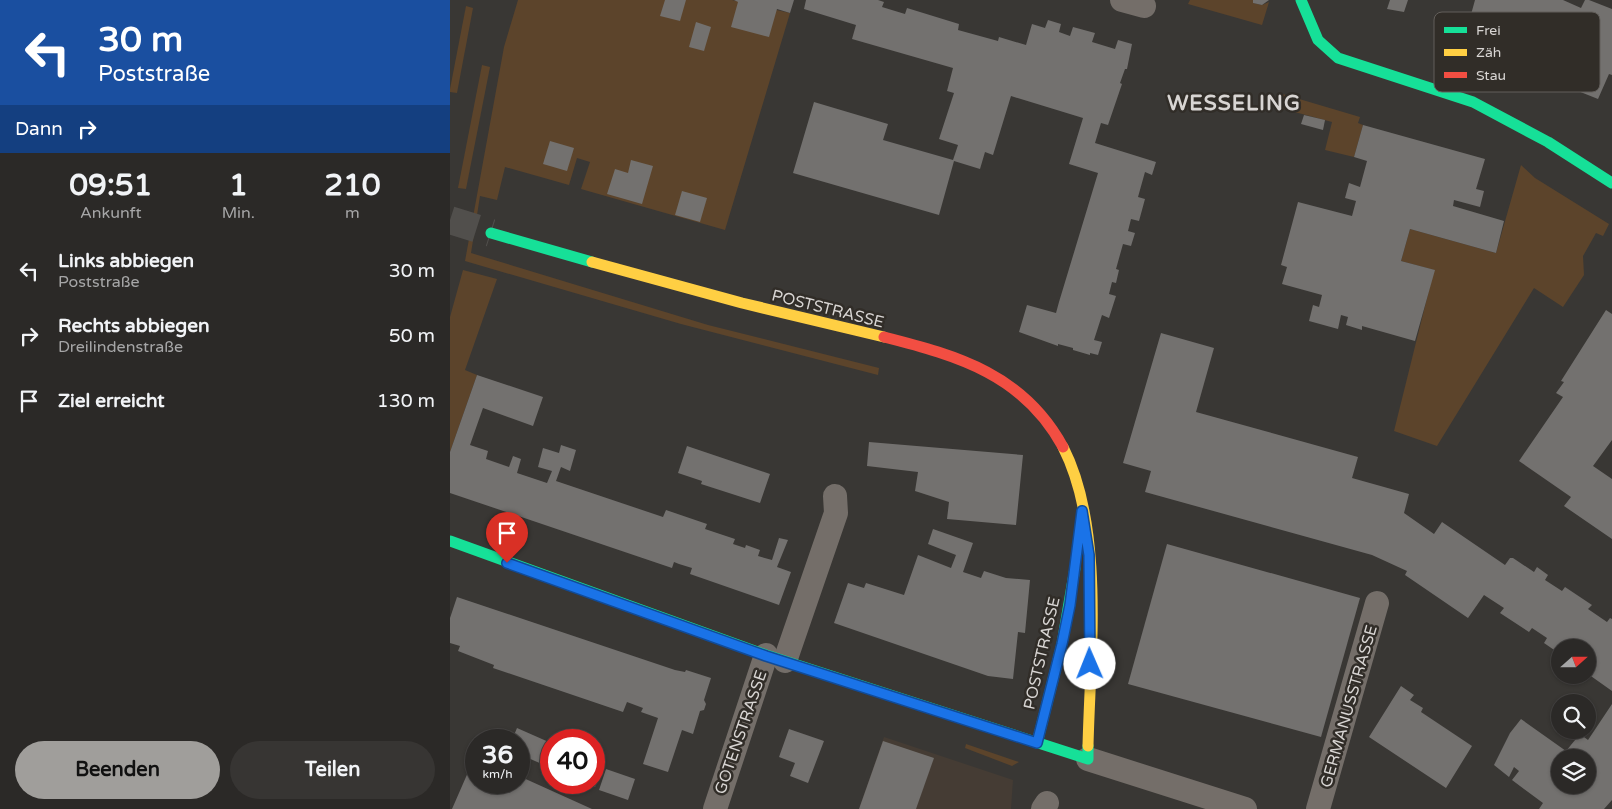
<!DOCTYPE html>
<html lang="de">
<head>
<meta charset="utf-8">
<style>
	body { margin:0; font-family:"Varela Round",sans-serif; background:#373533; color:#f1f3f6; height:100vh; display:flex; flex-direction:column; font-size:19px; white-space:nowrap }
	* { box-sizing:border-box; margin:0 }
	p { font-size:16px; color:#a6a6a7 }
	.icon { flex:none; width:28px; height:28px; fill:none; stroke:currentColor; stroke-width:2; stroke-linecap:round; stroke-linejoin:round }
	.map { position:relative; flex:1; overflow:hidden }
	.drawer { display:flex; flex-direction:column; background:#2b2927; width:450px }
	.drawer>* { flex:none }
	.top-card { background:#1a4fa0; color:#fff; overflow:hidden }
	.needle { width:32px; rotate:69deg }
	.buttons { position:absolute; left:1101px; top:639px; display:grid; gap:10px }
	.buttons a { display:grid; place-items:center; width:45px; height:45px; border-radius:50%; background:#2b2927; box-shadow:0 1px 4px #0004,0 0 0 1px #474544; font-size:25px }
	.speed { position:absolute; left:15px; top:729px; display:flex; gap:10px; font-size:25px; font-weight:700; text-align:center }
	.speed>* { display:grid; place-content:center; width:65px; height:65px; border-radius:50%; background:#2b2927; box-shadow:0 1px 4px #0004,0 0 0 1px #474544; line-height:1 }
	.speed small { font-size:12px; font-weight:400 }
	.speed .limit { border:8px solid #d22; background:#fff; color:#111 }
	.pin { position:absolute; display:grid; place-items:center; width:42px; height:42px; color:#fff; margin:-51px -21px; border-radius:50% 50% 50% 0; rotate:-45deg; box-shadow:0 0 5px #0007 }
	.pin .icon { rotate:45deg }
	.me { position:absolute; width:55px; margin:-28px; rotate:359deg; stroke-linejoin:round; filter:drop-shadow(0 0 4px #0008) }
	.turn { display:flex; align-items:center; gap:18px; height:105px; padding:0 15px; font-size:22px }
	.turn .icon { width:65px; height:65px; stroke-width:2.5 }
	.turn b { display:block; font-size:35px; line-height:42px }
	.then { display:flex; align-items:center; height:48px; padding:0 15px; background:#0003; gap:10px; font-size:19px }
	.eta { display:flex; justify-content:space-evenly; align-items:center; height:85px; text-align:center }
	.eta b { font-size:30px; font-weight:800; line-height:35px }
	.cta { display:flex; gap:10px; margin-top:auto; padding:10px 15px }
	.cta a { flex:1; height:58px; border-radius:30px; background:#a09e9b; color:#111; font-size:20px; font-weight:800; line-height:58px; text-align:center }
	.cta a+a { background:#373533; color:#f1f3f6 }
	ul { padding:0; list-style:none }
	li { display:flex; align-items:center; gap:15px; height:65px; padding:0 15px }
	li div { flex:1 }
	li b { display:block; font-size:19px }
	li em { font-style:normal }
	main { display:flex; flex:1; min-height:0 }
	.map>svg:first-child { display:block }
</style>
</head>
<body>
<main>
<section class="drawer">
<div class="top-card">
<div class="turn"><svg class="icon" aria-label="left" viewBox="0 0 24 24"><path d="M17 20v-9H6M10 6l-5 5 5 5"/></svg><div><b>30 m</b>Poststraße</div></div>
<div class="then">Dann<svg class="icon" aria-label="right" viewBox="0 0 24 24"><path d="M7 20v-9h11M14 6l5 5-5 5"/></svg></div>
</div>
<div class="eta">
<div><b>09:51</b><p>Ankunft</p></div>
<div><b>1</b><p>Min.</p></div>
<div><b>210</b><p>m</p></div>
</div>
<ul>
<li><svg class="icon" aria-label="left" viewBox="0 0 24 24"><path d="M17 20v-9H6M10 6l-5 5 5 5"/></svg><div><b>Links abbiegen</b><p>Poststraße</p></div><em>30 m</em></li>
<li><svg class="icon" aria-label="right" viewBox="0 0 24 24"><path d="M7 20v-9h11M14 6l5 5-5 5"/></svg><div><b>Rechts abbiegen</b><p>Dreilindenstraße</p></div><em>50 m</em></li>
<li><svg class="icon" aria-label="arrive" viewBox="0 0 24 24"><path d="M6 21V4h12l-3 4 3 4H6"/></svg><div><b>Ziel erreicht</b></div><em>130 m</em></li>
</ul>
<div class="cta"><a>Beenden</a><a>Teilen</a></div>
</section>
<div class="map">
<svg width="1162" height="809" viewBox="0 0 1162 809">
	<rect width="100%" height="100%" fill="#393734"/>
	<path fill="#453c34" d="M 434,737 L 563,780 L 561,809 L 409,809 Z"/>
	<g fill="#5c442b">
		<path d="M 68,0 L 282,0 L 340,13 L 275,230 L 131,189 L 140,162 L 127,158 L 119,185 L 55,167 L 47,200 L 30,196 L 21,253 L 258,325 L 429,368 L 428,375 L 231,324 L 15,261 L 54,47 Z"/>
		<path d="M 740,0 L 803,0 L 803,3 L 812,5 L 819,2 L 812,25 L 738,4 Z"/>
		<path d="M 16,6 L 23,8 L 7,93 L 0,92 L 0,89 Z"/>
		<path d="M 32,65 L 40,67 L 16,189 L 8,188 Z"/>
		<path d="M 829,93 L 910,117 L 908,123 L 913,125 L 904,157 L 875,150 L 882,122 L 826,107 Z"/>
		<path d="M 1071,165 L 1085,178 L 1159,224 L 1153,236 L 1146,233 L 1133,256 L 1134,275 L 1113,307 L 1084,288 L 987,446 L 944,431 L 984,270 L 951,261 L 960,229 L 1046,253 Z"/>
		<path d="M 13,270 L 47,279 L 15,370 L 27,375 L 0,452 L 0,317 Z"/>
		<path d="M 516,744 L 569,762 L 562,766 L 515,748 Z"/>
	</g>
	<g fill="#73716f" fill-rule="evenodd">
		<path d="M 215,0 L 236,0 L 230,21 L 210,16 Z"/>
		<path d="M 284,0 L 344,0 L 340,13 L 327,9 L 319,37 L 281,27 L 288,2 Z"/>
		<path d="M 356,0 L 428,0 L 434,2 L 432,7 L 455,14 L 457,8 L 509,24 L 508,30 L 548,41 L 549,37 L 576,45 L 582,24 L 595,28 L 598,20 L 611,24 L 609,32 L 620,36 L 623,27 L 645,33 L 642,42 L 665,49 L 668,40 L 682,44 L 677,69 L 675,69 L 670,83 L 672,84 L 658,125 L 651,123 L 645,143 L 706,162 L 702,175 L 695,172 L 688,197 L 695,199 L 689,221 L 681,219 L 678,231 L 685,233 L 681,246 L 673,244 L 666,269 L 669,270 L 666,283 L 662,282 L 659,294 L 666,296 L 659,318 L 652,315 L 644,340 L 652,342 L 648,355 L 640,353 L 640,355 L 623,350 L 623,348 L 608,344 L 608,346 L 569,332 L 577,305 L 606,313 L 609,302 L 648,173 L 619,164 L 633,118 L 561,96 L 543,155 L 535,152 L 530,169 L 504,161 L 489,215 L 343,173 L 364,102 L 438,124 L 433,140 L 503,160 L 508,145 L 489,139 L 504,93 L 497,91 L 503,68 L 402,39 L 406,25 L 354,9 Z"/>
		<path d="M 803,0 L 819,0 L 812,5 L 803,3 Z"/>
		<path d="M 940,0 L 958,0 L 954,12 L 937,9 Z"/>
		<path d="M 1025,0 L 1113,0 L 1131,8 L 1135,0 L 1139,0 L 1162,9 L 1162,75 L 1159,74 L 1148,99 L 1123,89 L 1133,64 L 1111,55 L 1118,38 L 1105,31 L 1107,26 L 1084,18 L 1082,24 L 1063,20 L 1058,39 L 1017,29 Z"/>
		<path d="M 246,22 L 261,27 L 254,51 L 239,47 Z"/>
		<path d="M 854,115 L 875,120 L 873,130 L 851,124 Z"/>
		<path d="M 913,125 L 1035,159 L 1026,189 L 1034,191 L 1030,207 L 1004,200 L 1003,206 L 1054,221 L 1046,253 L 960,229 L 951,261 L 985,270 L 965,341 L 912,326 L 912,330 L 896,325 L 898,317 L 891,315 L 888,329 L 859,321 L 863,305 L 869,307 L 872,295 L 832,284 L 837,267 L 831,265 L 848,202 L 902,216 L 906,201 L 895,198 L 899,183 L 910,187 L 917,161 L 904,157 Z"/>
		<path d="M 100,141 L 124,148 L 117,171 L 93,164 Z"/>
		<path d="M 181,160 L 203,166 L 192,204 L 157,194 L 165,169 L 178,173 Z"/>
		<path d="M 232,191 L 257,198 L 250,222 L 225,215 Z"/>
		<path d="M 1156,310 L 1162,314 L 1162,440 L 1143,466 L 1162,479 L 1162,539 L 1114,506 L 1121,497 L 1069,461 L 1113,397 L 1106,393 L 1114,382 L 1111,381 Z"/>
		<path d="M 711,333 L 764,348 L 746,412 L 908,457 L 902,478 L 959,494 L 954,513 L 984,534 L 992,522 L 1055,565 L 1060,558 L 1063,558 L 1084,572 L 1087,567 L 1098,575 L 1095,580 L 1112,591 L 1115,587 L 1142,605 L 1138,609 L 1157,622 L 1160,618 L 1162,619 L 1162,691 L 1138,674 L 1138,648 L 1110,648 L 1110,654 L 1094,643 L 1097,638 L 1082,628 L 1079,632 L 1050,613 L 1054,608 L 1034,595 L 1018,618 L 955,575 L 957,571 L 922,555 L 695,492 L 701,471 L 673,463 Z"/>
		<path d="M 27,375 L 93,397 L 83,426 L 33,408 L 20,445 L 38,451 L 36,459 L 59,467 L 63,456 L 71,459 L 67,473 L 97,483 L 102,471 L 88,467 L 93,448 L 109,453 L 111,445 L 126,450 L 120,471 L 111,467 L 106,481 L 213,517 L 216,510 L 257,524 L 255,529 L 285,539 L 283,544 L 295,548 L 296,545 L 310,550 L 308,556 L 322,560 L 329,538 L 338,540 L 327,567 L 341,572 L 329,605 L 240,574 L 242,568 L 229,564 L 224,562 L 222,568 L 0,493 L 0,452 Z"/>
		<path d="M 419,442 L 573,455 L 566,525 L 497,519 L 499,502 L 465,491 L 468,472 L 417,466 Z"/>
		<path d="M 237,446 L 320,474 L 310,503 L 251,484 L 252,481 L 228,473 Z"/>
		<path d="M 483,529 L 523,543 L 513,572 L 531,578 L 534,571 L 556,578 L 580,580 L 575,633 L 568,632 L 563,679 L 538,676 L 384,623 L 398,583 L 414,588 L 416,583 L 454,595 L 468,555 L 501,568 L 506,555 L 478,544 Z"/>
		<path d="M 717,544 L 910,598 L 871,737 L 678,684 Z"/>
		<path d="M 7,597 L 225,670 L 235,672 L 236,670 L 261,678 L 254,700 L 256,704 L 254,710 L 250,711 L 243,734 L 232,730 L 218,772 L 193,764 L 208,718 L 191,712 L 193,708 L 177,702 L 173,712 L 43,668 L 44,665 L 8,651 L 10,646 L 0,643 L 0,618 Z"/>
		<path d="M 951,686 L 964,695 L 960,700 L 973,708 L 971,712 L 1022,746 L 996,788 L 919,737 Z"/>
		<path d="M 1162,704 L 1162,800 L 1154,809 L 1089,809 L 1093,803 L 1062,780 L 1069,771 L 1064,767 L 1059,777 L 1044,765 L 1060,733 L 1071,719 L 1116,751 L 1130,734 L 1138,740 ZM 1110,758 L 1138,758 L 1138,785 L 1110,785 Z"/>
		<path d="M 67,728 L 101,743 L 101,768 L 69,754 L 69,740 L 62,740 Z"/>
		<path d="M 339,729 L 374,741 L 358,783 L 340,776 L 345,763 L 329,757 Z"/>
		<path d="M 433,741 L 484,758 L 466,809 L 409,809 Z"/>
		<path d="M 26,754 L 26,782 L 69,782 L 69,776 L 142,809 L 2,809 Z"/>
		<path d="M 144,761 L 155,766 L 145,787 L 134,782 L 144,782 Z"/>
		<path d="M 156,769 L 185,779 L 178,800 L 149,790 Z"/>
	</g>
	<g fill="none" stroke-linecap="round" stroke-linejoin="round">
		<path stroke="#514f4c" stroke-width="28" stroke-dasharray="28 14" stroke-linecap="butt" d="M 0,220 L 41,233"/>
		<g stroke="#746e69" stroke-width="24">
			<path d="M 672,0 L 694,6"/>
			<path d="M 335,661 L 386,513 L 385,496"/>
			<path d="M 638,759 L 795,809"/>
			<path d="M 265,809 L 316,655"/>
			<path d="M 593,809 L 597,803"/>
			<path d="M 868,809 L 927,603"/>
		</g>
		<g stroke="#16e098" stroke-width="11">
			<path d="M 851,0 L 868,40 L 888,58 L 1023,102 L 1098,142 L 1162,183"/>
			<path d="M 41,233 L 142,262"/>
			<path d="M 0,541 L 316,655 L 638,759 L 638,746"/>
			<path d="M 587,743 L 612,644 L 625,568"/>
		</g>
		<g stroke="#ffcf43" stroke-width="11">
			<path d="M 142,262 L 292,303 L 434,337"/>
			<path d="M 613,447 C 655,529 640,656 638,746"/>
		</g>
		<path stroke="#f24e42" stroke-width="11" d="M 434,337 C 509,356 574,375 613,447"/>
	</g>
	<g fill="none" stroke-linecap="round" stroke-linejoin="round">
		<g stroke="#114b97" stroke-width="12">
			<path id="route" d="M 57,563 L 316,656 L 587,743 L 612,644 L 620,605 L 632,511 L 639,555 L 640,664"/>
		</g>
		<use href="#route" stroke="#1a73e8" stroke-width="9"/>
	</g>
	<g text-anchor="middle" stroke-width="5" stroke-linejoin="round" paint-order="stroke">
		<g font-size="16" fill="#d8d5d3" stroke="#312d28">
			<text transform="translate(378 308) rotate(14)" y="6">POSTSTRASSE</text>
			<text transform="translate(591 653) rotate(-77)" y="6">POSTSTRASSE</text>
			<text transform="translate(898 706) rotate(-74)" y="6">GERMANUSSTRASSE</text>
			<text transform="translate(290 732) rotate(-71)" y="6">GOTENSTRASSE</text>
		</g>
		<g font-size="21" font-weight="bold" letter-spacing="1" fill="#d8d5d3" stroke="#312d28">
			<text x="784" y="110">WESSELING</text>
		</g>
	</g>
	<rect x="984" y="12" width="166" height="80" rx="8" fill="#312d28" stroke="#635f5b" stroke-width="1"/>
	<rect x="994" y="27" width="23" height="6" fill="#16e098"/>
	<rect x="994" y="49" width="23" height="7" fill="#ffcf43"/>
	<rect x="994" y="72" width="23" height="6" fill="#f24e42"/>
	<g font-size="14" fill="#d8d5d3">
		<text x="1026" y="35">Frei</text>
		<text x="1026" y="57">Zäh</text>
		<text x="1026" y="80">Stau</text>
	</g>
</svg>
<div class="buttons">
<a><svg class="needle" viewBox="-14 -14 28 28"><path d="M0-13l5 13h-10z" fill="#e53935"/><path d="M0 13l5-13h-10z" fill="#a6a6a7"/></svg></a>
<a><svg class="icon" aria-label="search" viewBox="0 0 24 24"><circle cx="10" cy="10" r="6"/><path d="M15 15l6 6"/></svg></a>
<a><svg class="icon" aria-label="layers" viewBox="0 0 24 24"><path d="M12 4l9 5-9 5-9-5zM3 14l9 5 9-5"/></svg></a>
</div>
<div class="speed"><div>36<small>km/h</small></div><div class="limit">40</div></div>
<div class="pin" style="left:57px;top:563px;background:#d93025"><svg class="icon" aria-label="arrive" viewBox="0 0 24 24"><path d="M6 21V4h12l-3 4 3 4H6"/></svg></div>
<svg class="me" style="left:640px;top:664px" viewBox="-20 -20 40 40"><circle r="19" fill="#fff"/><path d="M0-13L10 11 0 6-10 11z" fill="#1a73e8"/></svg>
</div>
</main>
</body>
</html>
